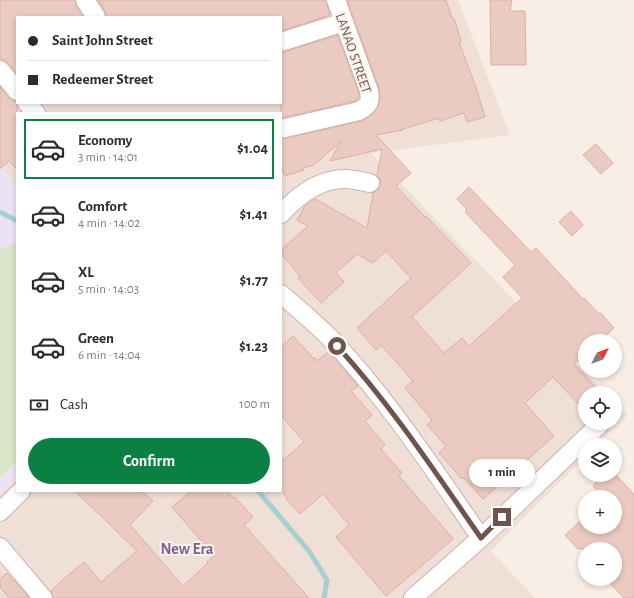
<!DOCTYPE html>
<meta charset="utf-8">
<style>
:root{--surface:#fff;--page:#f2f2f3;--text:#2b2b33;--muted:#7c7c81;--line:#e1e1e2;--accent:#0b8043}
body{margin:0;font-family:"Alegreya Sans",sans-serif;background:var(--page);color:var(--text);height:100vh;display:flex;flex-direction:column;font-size:15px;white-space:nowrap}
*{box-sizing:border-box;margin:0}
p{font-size:13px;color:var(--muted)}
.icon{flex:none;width:22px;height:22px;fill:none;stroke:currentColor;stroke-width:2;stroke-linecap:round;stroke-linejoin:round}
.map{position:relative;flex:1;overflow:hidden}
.side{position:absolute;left:16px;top:112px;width:266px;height:380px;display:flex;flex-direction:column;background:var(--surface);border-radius:0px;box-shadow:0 2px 6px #0003}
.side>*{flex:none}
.guide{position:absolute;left:16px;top:16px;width:266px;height:88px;border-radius:0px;box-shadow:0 2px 6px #0003;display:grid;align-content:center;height:88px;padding:0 12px;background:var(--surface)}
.needle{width:26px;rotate:48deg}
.tools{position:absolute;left:578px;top:334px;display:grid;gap:8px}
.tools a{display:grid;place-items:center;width:44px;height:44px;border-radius:50%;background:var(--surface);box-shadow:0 2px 6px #0003;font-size:20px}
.end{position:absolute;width:18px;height:18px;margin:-9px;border:5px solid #6f544e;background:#fff;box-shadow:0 0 0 2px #fff}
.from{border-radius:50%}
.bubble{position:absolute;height:28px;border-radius:14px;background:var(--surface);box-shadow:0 2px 6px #0003;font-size:13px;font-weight:700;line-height:28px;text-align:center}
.guide b{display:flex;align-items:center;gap:14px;height:38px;font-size:15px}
.guide b+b{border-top:1px solid var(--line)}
.guide i{width:10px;height:10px;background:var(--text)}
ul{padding:7px 0 0;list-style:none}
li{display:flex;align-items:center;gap:12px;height:60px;margin:0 8px 6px;padding:0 4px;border:2px solid transparent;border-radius:0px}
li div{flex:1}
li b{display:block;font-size:15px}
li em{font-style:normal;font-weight:700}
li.selected{border-color:var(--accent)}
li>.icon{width:36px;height:36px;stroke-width:1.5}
.pay{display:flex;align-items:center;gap:10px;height:44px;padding:0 12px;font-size:15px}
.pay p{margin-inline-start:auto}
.primary-button{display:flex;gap:8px;margin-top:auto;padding:8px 12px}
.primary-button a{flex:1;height:46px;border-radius:24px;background:var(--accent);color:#fff;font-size:16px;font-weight:700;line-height:46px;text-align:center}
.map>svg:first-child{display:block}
.residential{fill:#f0dfd6;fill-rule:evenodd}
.education{fill:#ebe3f5}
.green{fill:#d9e5c7}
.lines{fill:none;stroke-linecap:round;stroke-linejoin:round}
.stream{stroke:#a5d0cf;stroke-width:5}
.building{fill:#ebcac1;stroke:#dbaea4}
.minor-casing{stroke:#c9b5ae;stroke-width:20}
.minor{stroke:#fff;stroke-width:18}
.route{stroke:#6f544e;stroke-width:5}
.labels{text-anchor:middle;stroke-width:4;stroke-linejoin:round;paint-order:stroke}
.street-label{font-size:14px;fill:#6f544e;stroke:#fcf3ec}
.quarter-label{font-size:16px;font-weight:bold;fill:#78668c;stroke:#fcf3ec}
</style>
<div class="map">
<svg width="634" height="598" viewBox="0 0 634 598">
<rect width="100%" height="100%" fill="#f9eee6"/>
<!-- residential -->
<path class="residential" d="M 0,0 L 458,0 L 510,135 L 371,153 L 605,393 L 585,393 L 585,423 L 615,423 L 615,403 L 627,415 L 597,445 L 585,445 L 585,457 L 491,551 L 535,598 L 0,598 L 0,494 L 17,478 L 17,491 L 281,491 L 281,113 L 17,113 L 17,185 L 0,167 ZM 17,17 L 281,17 L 281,103 L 17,103 Z"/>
<!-- education -->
<path class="education" d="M 0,167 L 17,185 L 17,478 L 0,494 Z"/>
<!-- green -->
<path class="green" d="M 17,243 L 17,461 L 0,478 L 0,249 Z"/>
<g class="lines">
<!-- stream -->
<path class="stream" d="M 0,212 L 17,221
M 258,491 L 309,551 L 327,580 L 324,598"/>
</g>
<!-- building -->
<path class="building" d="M 0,0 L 75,0 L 76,6 L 83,17 L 17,17 L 17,74 L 8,63 L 4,60 L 0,60 Z
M 98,0 L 326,0 L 330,15 L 281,31 L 281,17 L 106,17 L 105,11 Z
M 347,0 L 446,0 L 452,18 L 454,18 L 461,41 L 459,42 L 475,85 L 485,117 L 467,122 L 464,113 L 440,121 L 439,118 L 403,129 L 403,130 L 376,135 L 411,173 L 396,186 L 425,217 L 426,216 L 471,263 L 412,317 L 444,353 L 462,338 L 469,346 L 522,298 L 503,277 L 515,265 L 465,212 L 467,210 L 457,199 L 469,187 L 531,252 L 536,248 L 583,299 L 584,298 L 599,314 L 601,313 L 614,328 L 600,341 L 585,341 L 585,354 L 574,364 L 601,393 L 585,393 L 585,411 L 553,377 L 525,403 L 554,436 L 483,499 L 463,477 L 462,479 L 439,453 L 446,446 L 427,425 L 432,420 L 405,388 L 413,381 L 381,345 L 376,350 L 357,328 L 411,278 L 386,251 L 373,263 L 357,254 L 336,273 L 344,282 L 321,303 L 298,278 L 300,276 L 281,254 L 281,250 L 308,226 L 297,220 L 305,206 L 315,199 L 367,228 L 373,193 L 378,190 L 380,186 L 380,180 L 377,175 L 382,149 L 330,161 L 341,141 L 314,165 L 303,168 L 304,170 L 285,176 L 281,165 L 281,139 L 362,121 L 372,115 L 378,107 L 380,98 L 379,88 Z
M 490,0 L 512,0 L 510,11 L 525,11 L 526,65 L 491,65 Z
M 338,35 L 359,94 L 359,98 L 355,101 L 281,118 L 281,52 L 284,52 Z
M 0,87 L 9,98 L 13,101 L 17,101 L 17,169 L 9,161 L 0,169 Z
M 596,144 L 613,163 L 601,174 L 583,155 Z
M 571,211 L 583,225 L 572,236 L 559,222 Z
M 293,336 L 314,359 L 315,358 L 317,361 L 328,352 L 358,386 L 351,391 L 372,415 L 365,421 L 385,445 L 381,449 L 402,473 L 399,476 L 453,539 L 386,596 L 336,537 L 349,525 L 323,494 L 300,514 L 286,499 L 287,498 L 281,490 L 281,462 L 304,442 L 281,415 L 281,347 Z
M 615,474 L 634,494 L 634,598 L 624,598 L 606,579 L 615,579 L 615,549 L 578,549 L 565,535 L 585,517 L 585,527 L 615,527 L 615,497 L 603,497 L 593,486 L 603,475 L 615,475 Z
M 75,491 L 142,491 L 153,501 L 130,525 L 183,586 L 208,563 L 207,562 L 214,556 L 172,507 L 191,491 L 227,491 L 233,498 L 235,497 L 253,517 L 244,525 L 309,598 L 53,598 L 51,591 L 60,582 L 84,562 L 101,582 L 137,551 Z
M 7,573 L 23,590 L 29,598 L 9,598 L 0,587 L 0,579 Z"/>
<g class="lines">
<defs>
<path id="minor" d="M 85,0 L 96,17
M 281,42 L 344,22
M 0,70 L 17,91
M 27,103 L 36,113
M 281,129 L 359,111 C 369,105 371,103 369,91 L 336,0
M 281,214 C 297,196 319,179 345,179 C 353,179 361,181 370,183
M 281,294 C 297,308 314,322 329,337 C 387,398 433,469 481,538
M 0,512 L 21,491
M 0,547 L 43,598
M 413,598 L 481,538 L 601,423"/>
</defs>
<!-- minor casing -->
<use href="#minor" class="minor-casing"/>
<!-- minor -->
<use href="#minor" class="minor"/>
</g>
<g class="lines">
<!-- route -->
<path class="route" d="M 337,346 C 391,405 435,472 481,538 L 502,517"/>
</g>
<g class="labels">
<!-- street labels -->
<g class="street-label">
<text transform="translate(354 53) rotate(71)" y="5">LANAO STREET</text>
</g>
<!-- quarter labels -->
<g class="quarter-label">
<text x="187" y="554">New Era</text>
</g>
</g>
</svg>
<div class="tools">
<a><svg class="needle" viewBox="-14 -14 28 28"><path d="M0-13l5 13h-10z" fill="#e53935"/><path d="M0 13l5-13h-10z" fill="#7c7c81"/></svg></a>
<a><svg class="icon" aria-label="locate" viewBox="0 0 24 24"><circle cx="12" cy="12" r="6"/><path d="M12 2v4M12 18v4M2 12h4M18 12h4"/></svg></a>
<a><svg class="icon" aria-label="layers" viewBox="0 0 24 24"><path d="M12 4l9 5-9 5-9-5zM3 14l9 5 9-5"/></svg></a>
<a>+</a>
<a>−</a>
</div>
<i class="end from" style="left:337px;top:346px"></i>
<i class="end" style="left:502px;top:517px"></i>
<div class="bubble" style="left:469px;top:459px;width:66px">1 min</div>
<div class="guide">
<b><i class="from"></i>Saint John Street</b>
<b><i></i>Redeemer Street</b>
</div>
<section class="side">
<ul>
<li class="selected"><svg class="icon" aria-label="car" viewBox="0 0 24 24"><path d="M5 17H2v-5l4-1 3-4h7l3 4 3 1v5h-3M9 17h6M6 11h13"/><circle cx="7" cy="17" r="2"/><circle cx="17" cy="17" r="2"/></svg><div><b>Economy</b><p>3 min · 14:01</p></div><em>$1.04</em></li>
<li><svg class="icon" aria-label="car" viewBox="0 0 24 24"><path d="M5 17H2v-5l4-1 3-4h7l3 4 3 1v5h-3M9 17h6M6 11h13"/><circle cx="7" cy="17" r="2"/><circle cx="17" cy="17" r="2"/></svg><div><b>Comfort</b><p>4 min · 14:02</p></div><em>$1.41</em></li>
<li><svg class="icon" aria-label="car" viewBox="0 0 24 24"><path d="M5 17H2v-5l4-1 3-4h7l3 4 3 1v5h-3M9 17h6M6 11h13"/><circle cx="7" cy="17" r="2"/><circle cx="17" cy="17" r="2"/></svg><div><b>XL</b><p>5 min · 14:03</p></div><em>$1.77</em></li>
<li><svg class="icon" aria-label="car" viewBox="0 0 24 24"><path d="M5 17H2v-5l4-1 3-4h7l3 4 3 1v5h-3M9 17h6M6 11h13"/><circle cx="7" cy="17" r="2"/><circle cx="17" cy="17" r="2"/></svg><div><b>Green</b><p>6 min · 14:04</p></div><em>$1.23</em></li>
</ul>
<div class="pay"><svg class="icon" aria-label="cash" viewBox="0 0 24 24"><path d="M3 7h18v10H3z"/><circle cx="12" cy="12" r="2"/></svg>Cash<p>100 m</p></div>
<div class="primary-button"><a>Confirm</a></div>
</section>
</div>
